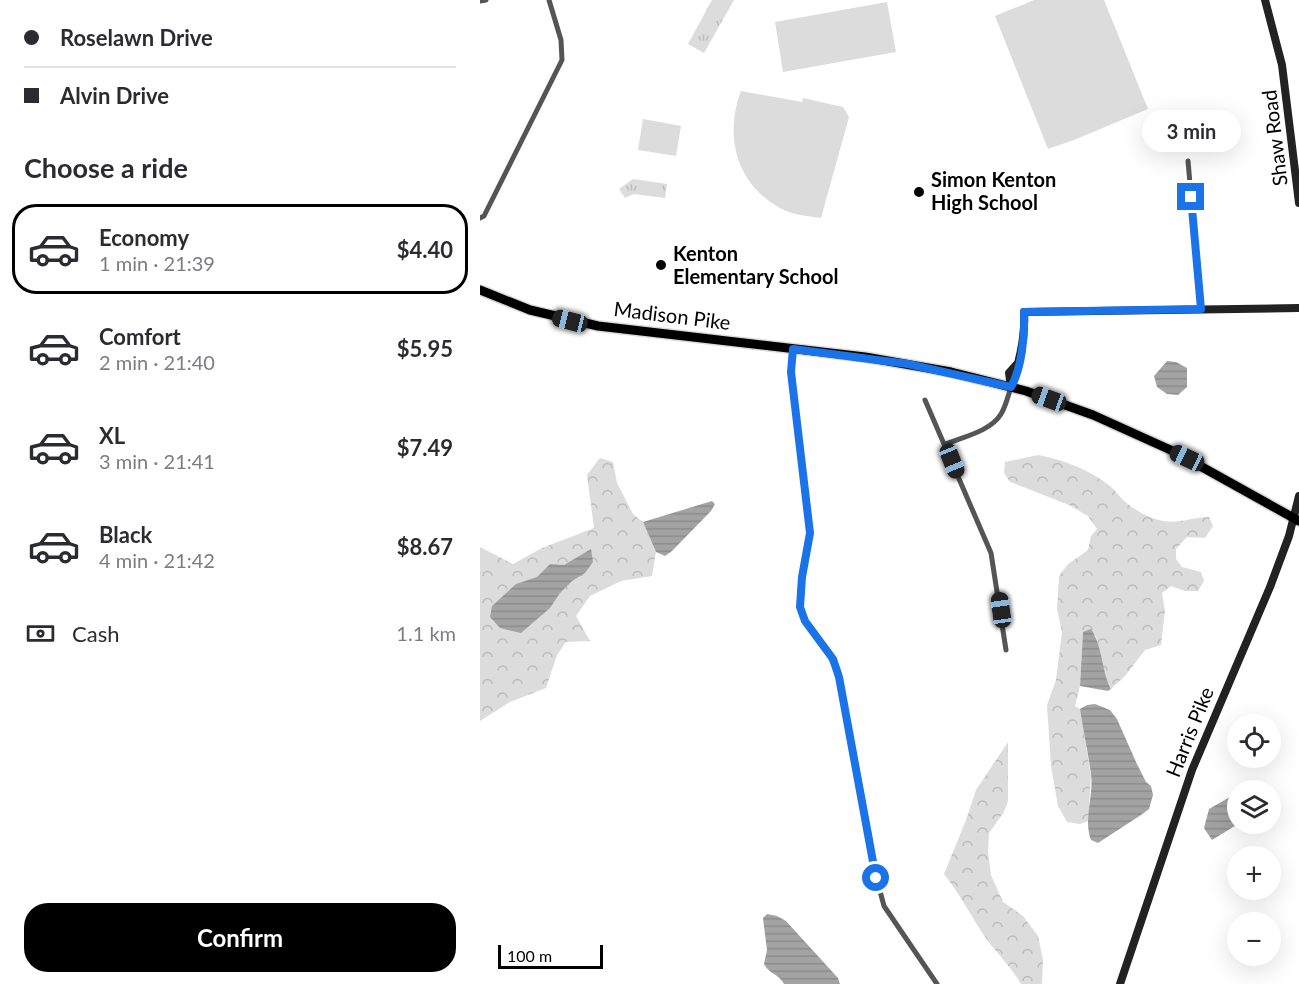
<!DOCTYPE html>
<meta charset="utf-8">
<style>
:root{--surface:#fff;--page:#f7f7f7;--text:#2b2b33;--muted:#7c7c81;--line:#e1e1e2;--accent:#000}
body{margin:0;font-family:Lato,sans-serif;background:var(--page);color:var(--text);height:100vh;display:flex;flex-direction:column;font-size:22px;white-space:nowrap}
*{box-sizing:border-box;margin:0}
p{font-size:20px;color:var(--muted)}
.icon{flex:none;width:33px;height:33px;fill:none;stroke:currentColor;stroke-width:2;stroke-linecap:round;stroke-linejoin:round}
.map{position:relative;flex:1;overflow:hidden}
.drawer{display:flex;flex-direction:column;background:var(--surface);width:480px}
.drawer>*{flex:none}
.banner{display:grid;align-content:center;height:132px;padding:0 24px;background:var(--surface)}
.fabs{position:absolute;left:747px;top:714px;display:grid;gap:12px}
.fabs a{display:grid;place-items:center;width:54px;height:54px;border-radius:50%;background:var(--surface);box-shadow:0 6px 24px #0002;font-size:30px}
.scale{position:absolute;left:18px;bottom:15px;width:105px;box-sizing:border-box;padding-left:6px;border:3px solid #000;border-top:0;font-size:16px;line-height:21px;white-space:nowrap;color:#000;-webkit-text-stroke:4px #fff;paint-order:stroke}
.end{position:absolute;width:27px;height:27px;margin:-14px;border:8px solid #1a73e8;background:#fff;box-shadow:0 0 0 3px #fff}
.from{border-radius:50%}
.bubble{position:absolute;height:42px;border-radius:21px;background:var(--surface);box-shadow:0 6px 24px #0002;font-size:20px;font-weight:700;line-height:42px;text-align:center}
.car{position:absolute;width:18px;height:36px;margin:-18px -9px;border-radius:8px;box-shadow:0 0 4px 2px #0007;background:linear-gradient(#222 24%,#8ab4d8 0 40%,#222 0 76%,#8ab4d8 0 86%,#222 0)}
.banner b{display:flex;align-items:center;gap:21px;height:57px;font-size:22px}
.banner b+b{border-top:2px solid var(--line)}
.banner i{width:15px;height:15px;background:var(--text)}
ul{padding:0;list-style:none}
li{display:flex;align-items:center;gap:18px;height:90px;margin:0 12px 9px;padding:0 12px;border:3px solid transparent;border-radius:24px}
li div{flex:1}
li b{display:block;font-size:22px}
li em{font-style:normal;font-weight:700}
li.selected{border-color:var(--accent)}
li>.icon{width:54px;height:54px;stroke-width:1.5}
h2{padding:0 24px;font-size:27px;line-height:72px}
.pay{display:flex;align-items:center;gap:15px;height:66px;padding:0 24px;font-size:22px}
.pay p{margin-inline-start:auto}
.button{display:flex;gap:12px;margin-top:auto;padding:12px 24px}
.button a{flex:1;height:69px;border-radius:24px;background:var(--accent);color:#fff;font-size:24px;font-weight:700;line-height:69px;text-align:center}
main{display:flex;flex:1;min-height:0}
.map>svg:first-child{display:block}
.grass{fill:url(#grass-tufts)}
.forest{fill:url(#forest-crowns)}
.pitch{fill:#dcdcdc}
.water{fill:url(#water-rules)}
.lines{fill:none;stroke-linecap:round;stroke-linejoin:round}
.primary-casing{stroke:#dbdbdb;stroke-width:12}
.street{stroke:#555;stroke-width:5}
.secondary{stroke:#222;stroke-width:8}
.primary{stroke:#000;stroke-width:9}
.route{stroke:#1a73e8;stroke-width:8}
.poi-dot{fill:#000;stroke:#fff;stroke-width:2}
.labels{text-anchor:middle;stroke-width:5;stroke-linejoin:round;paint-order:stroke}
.street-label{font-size:20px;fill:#000;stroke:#fff}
.poi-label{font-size:20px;font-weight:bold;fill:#000;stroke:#fff;text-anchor:start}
</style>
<main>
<section class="drawer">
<div class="banner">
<b><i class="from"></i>Roselawn Drive</b>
<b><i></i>Alvin Drive</b>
</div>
<h2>Choose a ride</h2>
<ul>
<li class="selected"><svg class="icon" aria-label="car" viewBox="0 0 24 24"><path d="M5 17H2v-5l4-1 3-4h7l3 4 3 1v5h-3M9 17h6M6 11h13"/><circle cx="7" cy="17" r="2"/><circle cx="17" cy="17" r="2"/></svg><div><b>Economy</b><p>1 min · 21:39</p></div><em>$4.40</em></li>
<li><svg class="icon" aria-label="car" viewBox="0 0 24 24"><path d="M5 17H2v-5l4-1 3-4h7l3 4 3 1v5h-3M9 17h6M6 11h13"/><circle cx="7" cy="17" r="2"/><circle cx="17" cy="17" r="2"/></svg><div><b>Comfort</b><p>2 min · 21:40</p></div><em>$5.95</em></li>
<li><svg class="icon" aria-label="car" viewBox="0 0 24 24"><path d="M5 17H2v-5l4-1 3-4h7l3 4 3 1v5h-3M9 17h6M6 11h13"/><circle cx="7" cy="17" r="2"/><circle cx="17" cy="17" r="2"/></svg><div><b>XL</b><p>3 min · 21:41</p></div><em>$7.49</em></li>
<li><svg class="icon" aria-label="car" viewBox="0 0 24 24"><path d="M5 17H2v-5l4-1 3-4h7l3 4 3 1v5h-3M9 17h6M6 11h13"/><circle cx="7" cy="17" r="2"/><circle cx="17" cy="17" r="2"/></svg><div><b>Black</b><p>4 min · 21:42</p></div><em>$8.67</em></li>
</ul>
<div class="pay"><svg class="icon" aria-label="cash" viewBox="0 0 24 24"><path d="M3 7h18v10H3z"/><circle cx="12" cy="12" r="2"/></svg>Cash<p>1.1 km</p></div>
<div class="button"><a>Confirm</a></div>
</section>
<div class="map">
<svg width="819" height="984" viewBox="0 0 819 984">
<defs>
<pattern id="grass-tufts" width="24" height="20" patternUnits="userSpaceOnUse" patternTransform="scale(1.5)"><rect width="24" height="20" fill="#dcdcdc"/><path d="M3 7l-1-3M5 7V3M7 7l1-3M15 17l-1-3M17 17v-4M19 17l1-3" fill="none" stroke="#bbb"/></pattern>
<pattern id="forest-crowns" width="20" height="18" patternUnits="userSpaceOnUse" patternTransform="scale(1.5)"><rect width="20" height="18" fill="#dcdcdc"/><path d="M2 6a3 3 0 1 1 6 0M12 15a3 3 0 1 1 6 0" fill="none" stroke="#bbb"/></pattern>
<pattern id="water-rules" width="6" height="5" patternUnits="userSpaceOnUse" patternTransform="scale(1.5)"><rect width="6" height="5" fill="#a3a3a3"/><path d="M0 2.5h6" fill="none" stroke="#8b8b8b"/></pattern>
</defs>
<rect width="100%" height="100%" fill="#fff"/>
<!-- grass -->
<path class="grass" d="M 232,0 L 254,0 L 224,53 L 208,44 Z
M 153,179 L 187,184 L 185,198 L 154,194 L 145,198 L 139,189 Z"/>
<!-- forest -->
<path class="forest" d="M 558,455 C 583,460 609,469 630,486 C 635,490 638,495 642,499 C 652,508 666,517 679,520 C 696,525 712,517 729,517 L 733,526 L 725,538 L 707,537 L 696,549 L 696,559 L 702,567 L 721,572 L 724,581 L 718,591 L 705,591 L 691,586 L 682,593 L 685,611 L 681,645 L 665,650 L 645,676 L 631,689 L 625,677 L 616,636 L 603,633 L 600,686 L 595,706 L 600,709 L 611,776 L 608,821 L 600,824 L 587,822 L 578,806 L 571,766 L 567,705 L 576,680 L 582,632 L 577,609 L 579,576 L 587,565 L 608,550 L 611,536 L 617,529 L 608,516 L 589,505 L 530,482 L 524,473 L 525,462 Z
M 120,458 L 133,462 L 137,483 L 153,514 L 163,522 L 176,552 L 172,576 L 141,581 L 110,596 L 96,616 L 110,641 L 86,642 L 77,655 L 66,688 L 30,702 L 0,721 L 0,547 L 33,564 L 62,548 L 114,528 L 107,475 Z
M 528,742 L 528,801 L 524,812 L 509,833 L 508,851 L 511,875 L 523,902 L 543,916 L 558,936 L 563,960 L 562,984 L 541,984 C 531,966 515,952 503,934 C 490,914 479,893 464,874 L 486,820 L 496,790 Z"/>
<!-- pitch -->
<path class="pitch" d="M 554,0 L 624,0 L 668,109 L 594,140 L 568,149 L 515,16 Z
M 407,2 L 416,52 L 303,72 L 295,22 Z
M 261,91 L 322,102 L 323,98 L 363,107 L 369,117 L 341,218 C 327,216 312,215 300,208 C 256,184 244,135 261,91 Z
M 163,119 L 201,126 L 196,156 L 158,150 Z"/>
<!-- water -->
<path class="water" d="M 687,361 L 696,362 L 707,368 L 707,387 L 698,395 L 687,394 L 677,387 L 674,376 Z
M 232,501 L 235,504 L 231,511 L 192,551 L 185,556 L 176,552 L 163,522 Z
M 111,549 L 113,562 L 105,573 L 92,581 L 80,593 L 70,608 L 41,633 L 20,628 L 10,617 L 12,606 L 36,584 L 57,577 L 70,564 L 84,565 Z
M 611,629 C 623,647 621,670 631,689 L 628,691 L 600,686 L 603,632 Z
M 615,704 L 630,710 L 637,719 L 656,762 L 666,782 L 671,786 L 673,795 L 669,809 L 661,815 L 618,843 L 611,840 C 603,819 614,796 611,774 C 608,752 603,730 600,709 L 607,705 Z
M 757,793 L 758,824 L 732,840 L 724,828 L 729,809 Z
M 287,914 L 297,916 L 306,921 L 358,978 L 360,984 L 304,984 C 299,974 288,973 284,964 L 287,950 L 283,918 Z"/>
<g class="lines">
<defs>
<path id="primary" d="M 0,290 L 50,310 L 118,326 L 385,357 L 471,372 L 546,391 L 613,415 L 695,452 L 819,521"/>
</defs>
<!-- primary casing -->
<use href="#primary" class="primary-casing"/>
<!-- street -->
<path class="street" d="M 0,1 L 6,0
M 708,161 L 721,309
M 0,218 L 4,216 L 82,60 L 81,40 L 69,0
M 313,349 L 311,372 L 330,533 L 322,577 L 320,607 L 325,621 L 348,651 L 359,677 L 390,839 L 393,865 L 404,906 L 457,984
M 445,400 L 511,553 L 526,650
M 466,444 C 483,437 511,431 521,414 C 526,406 528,396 531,387"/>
<!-- secondary -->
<path class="secondary" d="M 785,0 L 802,65 L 819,203
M 531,387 C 537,375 536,371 539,359 C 543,343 545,329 544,312 L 819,308
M 531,387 L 529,373 L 538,363
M 640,984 L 712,770 L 790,587 L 809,536 L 819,496"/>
<!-- primary -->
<use href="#primary" class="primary"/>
</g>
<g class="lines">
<!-- route -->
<path class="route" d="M 396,878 L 359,677 L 353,659 L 325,621 L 320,607 L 322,577 L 330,533 L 311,372 L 313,349 L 428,364 L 531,387 C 542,368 545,334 544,312 L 721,309 L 711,197"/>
</g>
<!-- markers -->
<g class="poi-dot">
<circle cx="439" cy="192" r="6"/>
<circle cx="181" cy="265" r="6"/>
</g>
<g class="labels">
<!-- street labels -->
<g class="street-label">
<text transform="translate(795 138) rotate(-97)" y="7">Shaw Road</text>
<text transform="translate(192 316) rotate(7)" y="7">Madison Pike</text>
<text transform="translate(710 732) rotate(-68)" y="7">Harris Pike</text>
</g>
<!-- poi labels -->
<g class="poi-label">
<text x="451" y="187">Simon Kenton<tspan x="451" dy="23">High School</tspan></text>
<text x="193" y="261">Kenton<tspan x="193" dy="23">Elementary School</tspan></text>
</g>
</g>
</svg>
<div class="fabs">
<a><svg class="icon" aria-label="locate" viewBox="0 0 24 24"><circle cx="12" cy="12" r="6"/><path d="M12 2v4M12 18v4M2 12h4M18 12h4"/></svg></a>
<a><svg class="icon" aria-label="layers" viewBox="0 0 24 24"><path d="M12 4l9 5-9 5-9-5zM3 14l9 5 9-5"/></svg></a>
<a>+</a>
<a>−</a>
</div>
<div class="scale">100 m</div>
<i class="end from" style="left:396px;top:878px"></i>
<i class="end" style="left:711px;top:197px"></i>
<div class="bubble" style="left:662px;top:110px;width:99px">3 min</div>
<i class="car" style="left:90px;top:321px;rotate:284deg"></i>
<i class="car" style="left:569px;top:399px;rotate:290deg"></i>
<i class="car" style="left:707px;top:458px;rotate:295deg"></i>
<i class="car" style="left:472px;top:461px;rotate:158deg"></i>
<i class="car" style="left:521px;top:610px;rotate:352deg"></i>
</div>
</main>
